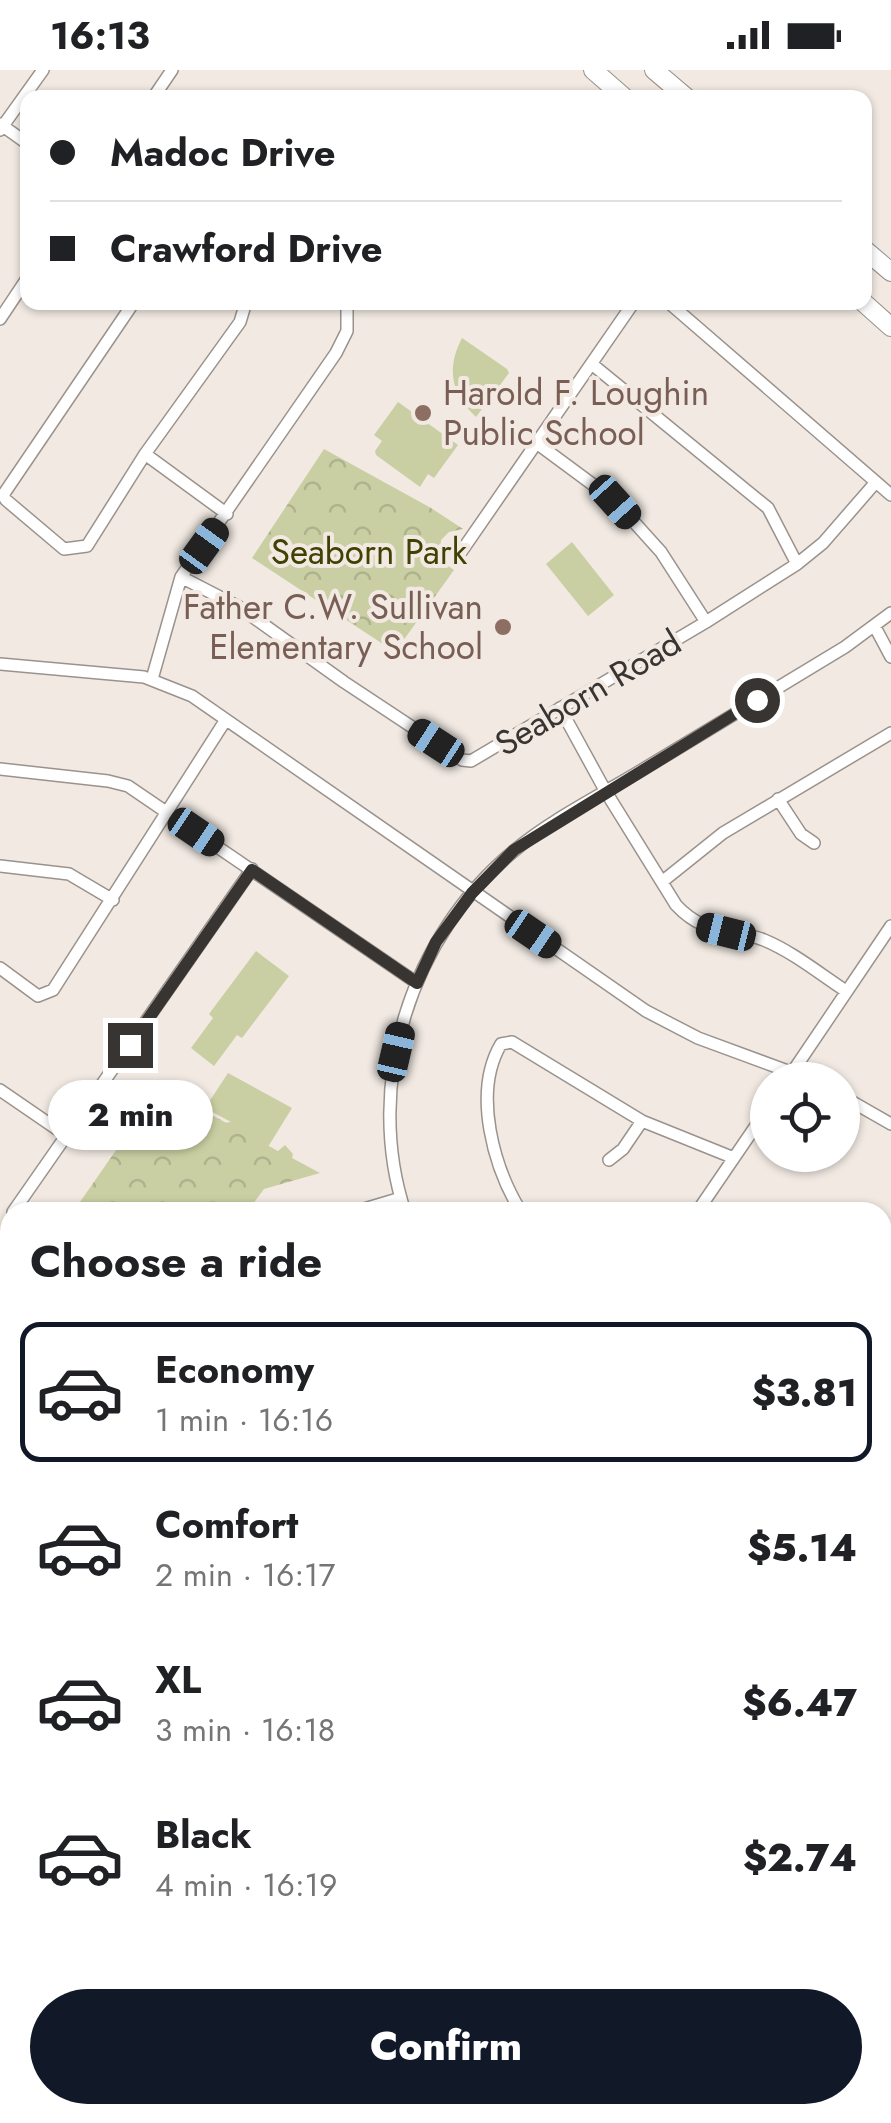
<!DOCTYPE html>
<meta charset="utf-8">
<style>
:root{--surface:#fff;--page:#f6f6f6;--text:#202124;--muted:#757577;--line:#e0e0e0;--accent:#111827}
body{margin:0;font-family:Jost,sans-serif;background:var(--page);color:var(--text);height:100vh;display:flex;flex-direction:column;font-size:38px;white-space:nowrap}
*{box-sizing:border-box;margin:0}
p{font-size:32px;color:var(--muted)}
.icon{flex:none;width:55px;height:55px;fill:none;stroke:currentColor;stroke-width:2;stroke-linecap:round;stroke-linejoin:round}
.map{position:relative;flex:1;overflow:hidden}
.sheet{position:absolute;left:0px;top:1132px;width:892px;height:922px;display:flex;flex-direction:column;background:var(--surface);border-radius:30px 30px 0 0;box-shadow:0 2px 8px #0004}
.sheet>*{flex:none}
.top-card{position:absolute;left:20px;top:20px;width:852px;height:220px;border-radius:20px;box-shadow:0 2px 8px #0004;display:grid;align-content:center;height:220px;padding:0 30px;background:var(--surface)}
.controls{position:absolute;left:750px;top:992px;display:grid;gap:20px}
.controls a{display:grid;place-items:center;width:110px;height:110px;border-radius:50%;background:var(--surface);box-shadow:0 2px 8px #0004;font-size:50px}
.end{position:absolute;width:45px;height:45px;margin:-22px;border:12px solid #373432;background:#fff;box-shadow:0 0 0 5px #fff}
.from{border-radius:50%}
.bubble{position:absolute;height:70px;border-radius:35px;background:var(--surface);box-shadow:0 2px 8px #0004;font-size:32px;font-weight:800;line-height:70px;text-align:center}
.car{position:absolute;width:30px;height:60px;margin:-30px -15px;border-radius:12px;box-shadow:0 0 8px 2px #0007;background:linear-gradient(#222 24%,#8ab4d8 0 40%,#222 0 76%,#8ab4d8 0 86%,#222 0)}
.top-card b{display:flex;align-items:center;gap:35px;height:95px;font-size:38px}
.top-card b+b{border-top:2px solid var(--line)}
.top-card i{width:25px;height:25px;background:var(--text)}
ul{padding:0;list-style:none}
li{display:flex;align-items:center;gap:30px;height:140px;margin:0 20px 15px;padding:0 10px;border:5px solid transparent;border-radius:20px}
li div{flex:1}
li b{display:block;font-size:38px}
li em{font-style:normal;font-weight:800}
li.selected{border-color:var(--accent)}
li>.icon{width:90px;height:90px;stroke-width:1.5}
h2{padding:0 30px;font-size:45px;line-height:120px}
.button{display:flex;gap:20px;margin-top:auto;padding:20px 30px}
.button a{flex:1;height:115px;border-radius:60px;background:var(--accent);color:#fff;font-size:40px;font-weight:800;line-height:115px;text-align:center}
.status{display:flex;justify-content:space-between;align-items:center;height:70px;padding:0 50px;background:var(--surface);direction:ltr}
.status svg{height:28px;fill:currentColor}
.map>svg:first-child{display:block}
.green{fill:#cacfa3}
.park{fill:url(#park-crowns)}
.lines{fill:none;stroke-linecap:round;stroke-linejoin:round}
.minor-casing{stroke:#9a928c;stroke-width:14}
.major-casing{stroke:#9a928c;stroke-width:18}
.highway-casing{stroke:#9a928c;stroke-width:20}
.minor{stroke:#fff;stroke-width:11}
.major{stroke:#fff;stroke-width:15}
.highway{stroke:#fff;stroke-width:18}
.route{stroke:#373432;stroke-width:12}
.education-dot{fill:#8d6e63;stroke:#f1e9e2;stroke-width:4}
.labels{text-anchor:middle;stroke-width:8;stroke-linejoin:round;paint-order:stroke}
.education-label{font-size:35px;fill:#785e54;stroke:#f1e9e2;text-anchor:start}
.park-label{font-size:35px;fill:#3e4202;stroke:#f1e9e2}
.street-label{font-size:35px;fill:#373432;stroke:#f1e9e2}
</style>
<div class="status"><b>16:13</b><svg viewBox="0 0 49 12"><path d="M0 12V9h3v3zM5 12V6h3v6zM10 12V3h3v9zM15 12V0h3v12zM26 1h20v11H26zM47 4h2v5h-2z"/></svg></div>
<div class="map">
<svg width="891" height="2053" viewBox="0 0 891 2053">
<defs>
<pattern id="park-crowns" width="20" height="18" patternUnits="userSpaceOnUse" patternTransform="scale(2.5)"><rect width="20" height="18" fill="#cacfa3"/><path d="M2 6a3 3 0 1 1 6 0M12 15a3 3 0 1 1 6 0" fill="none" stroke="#aeb28d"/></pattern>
</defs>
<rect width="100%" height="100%" fill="#f1e9e2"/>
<!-- green -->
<path class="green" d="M 462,268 L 507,299 L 509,303 L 476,347 C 451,324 446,299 462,268 Z
M 398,332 L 458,375 L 434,408 L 428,404 L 420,417 L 376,385 L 375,381 L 382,371 L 374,365 Z
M 572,472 L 614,525 L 588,546 L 546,494 Z
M 256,881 L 289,906 L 242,968 L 237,965 L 214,996 L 191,978 L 213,948 L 209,944 Z
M 228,1003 L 292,1038 L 228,1142 L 222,1053 L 231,1052 L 205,1038 Z
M 0,1385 L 10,1394 L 10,1480 L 0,1472 Z"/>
<!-- park -->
<path class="park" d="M 324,379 L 431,438 L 463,459 L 449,462 L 441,470 L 441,491 L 454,500 L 395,582 L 252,488 Z
M 160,1017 L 278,1081 L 285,1075 L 293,1084 L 292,1088 L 320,1103 L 264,1119 L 247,1142 L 73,1142 Z"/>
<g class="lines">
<defs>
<path id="minor" d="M 153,28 L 172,0
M 0,54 L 28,74
M 0,60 L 43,0
M 134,232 L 3,425 L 6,430 L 64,479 L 87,476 L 145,384 L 240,252 L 246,232
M 668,232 L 891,425
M 0,249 L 28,207
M 593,295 L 768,438 L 797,494
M 538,374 L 615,431 L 661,482 L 706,552
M 145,384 L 227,444
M 461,482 L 634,232
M 181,507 L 239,537 L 344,612 L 462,690 L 471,691 L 706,552 L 797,494 L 823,473 L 876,412
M 875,557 L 891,587
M 0,594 L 144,607 L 192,626 L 646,941 L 698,968 L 812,1010
M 152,609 L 181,507 L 336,283 L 347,261 L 347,232
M 560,638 L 606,722 L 676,835 C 706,867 728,856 764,870 C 793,882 820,904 846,921
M 0,699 L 108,711 L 128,716 L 417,913
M 778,729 L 801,764 L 814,773
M 0,796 L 69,804 L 113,830
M 663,811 L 723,763 L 891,663
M 0,898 L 38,926 L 53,920 L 225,651
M 787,1010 L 891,856
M 0,1020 L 67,1066
M 842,1026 L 891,1054
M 609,1090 L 623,1079 L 642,1051
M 13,1142 L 252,799
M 354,1142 L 401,1128
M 405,1142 C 363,1014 411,865 515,780 C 551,750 597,727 637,703 C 707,661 776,619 845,577 L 891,543
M 521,1142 C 494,1098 472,1023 501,974 L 512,972 L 642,1051 L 734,1088
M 697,1142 L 768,1038
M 0,1243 L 10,1249
M 882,1699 L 891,1707
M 882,1878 L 891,1869
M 0,1897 L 10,1882
M 0,1929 L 10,1936
M 173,2045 L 185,2053
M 732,2053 L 739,2045"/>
<path id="major" d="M 882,1244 L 891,1232
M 882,1267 L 891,1255
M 0,1645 L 10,1654
M 446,2045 L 464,2053
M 334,2053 L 339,2045
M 351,2053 L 356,2045"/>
<path id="highway" d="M 593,0 L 625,28
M 654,0 L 687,28
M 865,180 L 891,202
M 863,232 L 891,257"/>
</defs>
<!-- minor casing -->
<use href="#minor" class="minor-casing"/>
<!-- major casing -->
<use href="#major" class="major-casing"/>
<!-- highway casing -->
<use href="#highway" class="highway-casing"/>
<!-- minor -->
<use href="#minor" class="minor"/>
<!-- major -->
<use href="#major" class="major"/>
<!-- highway -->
<use href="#highway" class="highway"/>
</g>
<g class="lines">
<!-- route -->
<path class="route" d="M 130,975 L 252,800 L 417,913 L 436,872 L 472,823 L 514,780 L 757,630"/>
</g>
<!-- markers -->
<g class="education-dot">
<circle cx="423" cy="343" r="10"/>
<circle cx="503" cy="557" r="10"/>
</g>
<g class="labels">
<!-- education labels -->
<g class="education-label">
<text x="443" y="335">Harold F. Loughin<tspan x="443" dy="40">Public School</tspan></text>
<text x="483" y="549" text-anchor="end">Father C.W. Sullivan<tspan x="483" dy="40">Elementary School</tspan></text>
</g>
<!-- park labels -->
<g class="park-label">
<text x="369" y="494">Seaborn Park</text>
</g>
<!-- street labels -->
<g class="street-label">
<text transform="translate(588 623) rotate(-31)" y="12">Seaborn Road</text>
</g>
</g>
</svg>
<div class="controls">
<a><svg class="icon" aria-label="locate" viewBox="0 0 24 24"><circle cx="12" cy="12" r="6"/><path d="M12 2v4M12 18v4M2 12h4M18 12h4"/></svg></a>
</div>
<i class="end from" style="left:757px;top:630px"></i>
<i class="end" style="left:130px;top:975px"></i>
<div class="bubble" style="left:48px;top:1010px;width:165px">2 min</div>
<i class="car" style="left:615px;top:432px;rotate:138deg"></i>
<i class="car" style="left:204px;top:476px;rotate:36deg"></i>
<i class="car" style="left:436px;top:673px;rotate:303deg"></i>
<i class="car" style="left:196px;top:762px;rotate:124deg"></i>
<i class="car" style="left:726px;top:862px;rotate:284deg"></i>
<i class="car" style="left:533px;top:864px;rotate:124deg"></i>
<i class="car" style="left:396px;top:982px;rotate:13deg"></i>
<div class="top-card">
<b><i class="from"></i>Madoc Drive</b>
<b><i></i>Crawford Drive</b>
</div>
<section class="sheet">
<h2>Choose a ride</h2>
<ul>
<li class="selected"><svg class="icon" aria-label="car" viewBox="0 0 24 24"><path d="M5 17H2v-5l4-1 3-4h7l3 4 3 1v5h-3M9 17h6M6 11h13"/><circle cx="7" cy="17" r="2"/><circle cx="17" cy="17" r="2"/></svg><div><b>Economy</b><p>1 min · 16:16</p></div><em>$3.81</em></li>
<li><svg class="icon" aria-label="car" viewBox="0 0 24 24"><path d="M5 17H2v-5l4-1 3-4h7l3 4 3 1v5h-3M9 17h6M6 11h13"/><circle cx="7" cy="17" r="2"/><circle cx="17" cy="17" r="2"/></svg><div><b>Comfort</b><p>2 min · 16:17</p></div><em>$5.14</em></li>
<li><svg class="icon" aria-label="car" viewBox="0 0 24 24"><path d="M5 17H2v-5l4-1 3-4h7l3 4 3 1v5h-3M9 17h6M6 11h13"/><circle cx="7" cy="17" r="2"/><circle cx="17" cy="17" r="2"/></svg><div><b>XL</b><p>3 min · 16:18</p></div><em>$6.47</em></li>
<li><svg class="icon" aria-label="car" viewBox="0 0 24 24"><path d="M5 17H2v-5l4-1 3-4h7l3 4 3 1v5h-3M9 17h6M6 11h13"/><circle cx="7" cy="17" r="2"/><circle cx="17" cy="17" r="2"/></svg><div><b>Black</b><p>4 min · 16:19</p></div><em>$2.74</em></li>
</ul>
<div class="button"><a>Confirm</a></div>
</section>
</div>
